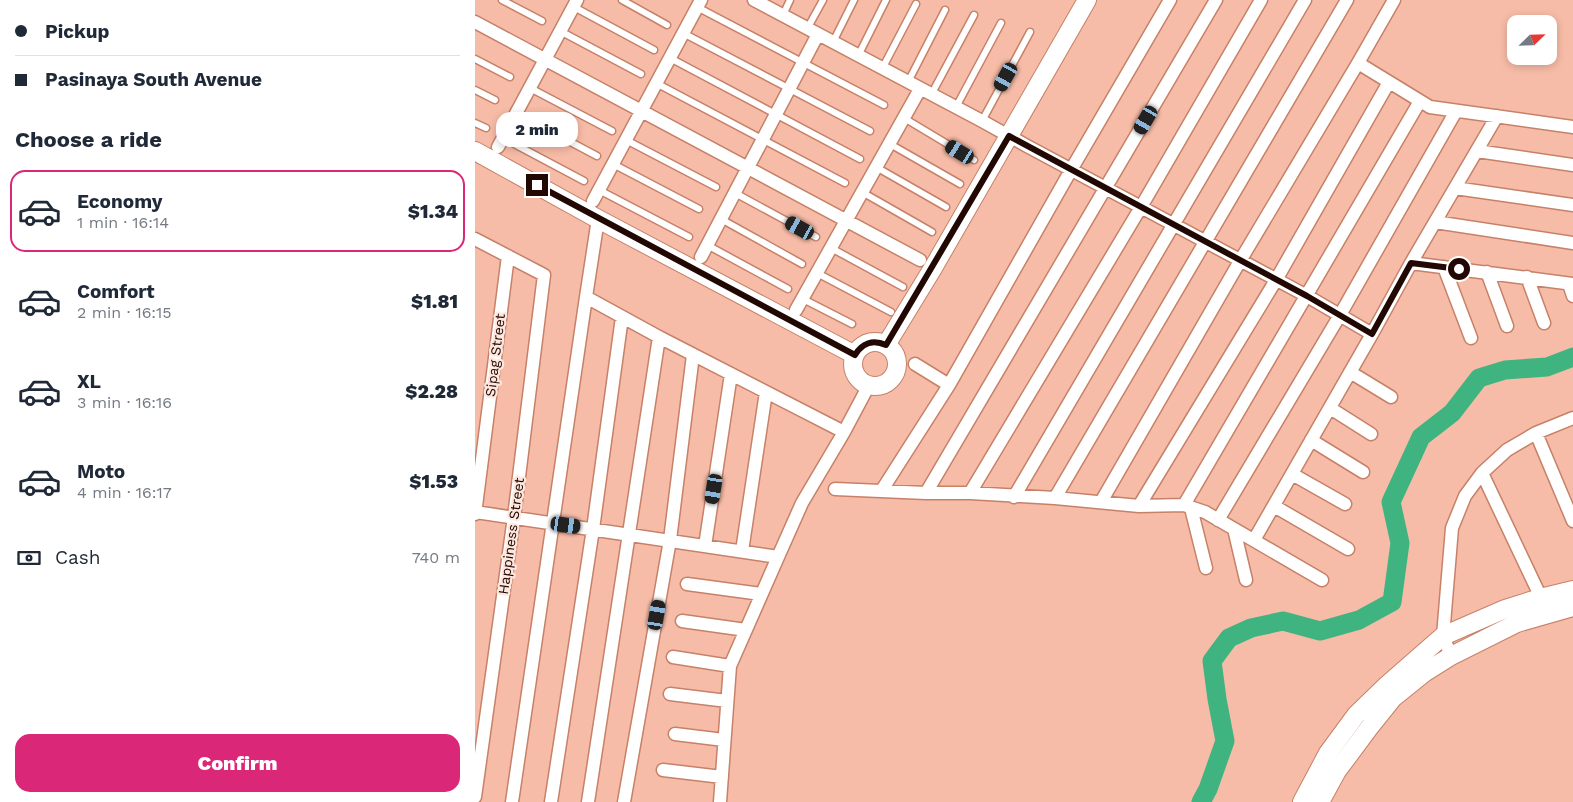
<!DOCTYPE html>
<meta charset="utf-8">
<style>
:root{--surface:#fff;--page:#f2f2f3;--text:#1f2937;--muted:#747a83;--line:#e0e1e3;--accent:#db2777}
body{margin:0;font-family:"Work Sans",sans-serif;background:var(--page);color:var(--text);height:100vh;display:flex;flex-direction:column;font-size:19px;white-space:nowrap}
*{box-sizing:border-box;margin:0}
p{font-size:16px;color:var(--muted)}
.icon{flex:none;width:28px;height:28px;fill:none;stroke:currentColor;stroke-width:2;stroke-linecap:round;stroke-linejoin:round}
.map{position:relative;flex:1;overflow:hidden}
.panel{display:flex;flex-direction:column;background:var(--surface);width:475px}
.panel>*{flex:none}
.banner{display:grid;align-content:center;height:110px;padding:0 15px;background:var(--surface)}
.needle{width:32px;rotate:67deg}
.controls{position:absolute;left:1032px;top:15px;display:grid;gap:10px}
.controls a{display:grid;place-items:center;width:50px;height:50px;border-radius:10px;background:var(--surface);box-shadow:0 2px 8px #0003;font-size:25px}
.end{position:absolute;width:22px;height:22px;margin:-11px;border:6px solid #210802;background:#fff;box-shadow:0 0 0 2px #fff}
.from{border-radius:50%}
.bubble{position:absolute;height:35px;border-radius:15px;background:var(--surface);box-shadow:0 2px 8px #0003;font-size:16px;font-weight:800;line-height:35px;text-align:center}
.car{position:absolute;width:15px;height:30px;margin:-15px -8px;border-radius:6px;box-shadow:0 0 4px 1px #0007;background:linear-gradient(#222 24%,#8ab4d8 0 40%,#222 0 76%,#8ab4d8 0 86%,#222 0)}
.banner b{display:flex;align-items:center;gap:18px;height:48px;font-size:19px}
.banner b+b{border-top:1px solid var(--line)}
.banner i{width:12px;height:12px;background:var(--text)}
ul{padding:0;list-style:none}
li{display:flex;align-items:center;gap:15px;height:82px;margin:0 10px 8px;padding:0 5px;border:2px solid transparent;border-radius:15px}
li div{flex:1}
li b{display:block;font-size:19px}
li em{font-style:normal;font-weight:800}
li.on{border-color:var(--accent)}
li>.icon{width:45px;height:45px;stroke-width:1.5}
h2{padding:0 15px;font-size:22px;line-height:60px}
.pay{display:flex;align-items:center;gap:12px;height:55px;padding:0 15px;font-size:19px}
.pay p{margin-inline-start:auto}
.primary-button{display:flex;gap:10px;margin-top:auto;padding:10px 15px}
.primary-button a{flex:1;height:58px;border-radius:15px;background:var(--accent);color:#fff;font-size:20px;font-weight:800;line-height:58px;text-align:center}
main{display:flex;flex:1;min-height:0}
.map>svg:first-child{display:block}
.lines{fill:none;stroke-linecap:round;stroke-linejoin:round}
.river{stroke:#40b480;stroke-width:19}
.lane-casing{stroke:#c68168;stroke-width:9}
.street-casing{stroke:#c68168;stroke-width:15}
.secondary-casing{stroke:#c68168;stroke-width:20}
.lane{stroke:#fff;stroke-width:6}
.street{stroke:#fff;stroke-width:12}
.secondary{stroke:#fff;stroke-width:18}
.route{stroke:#210802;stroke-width:6}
.labels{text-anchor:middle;stroke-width:4.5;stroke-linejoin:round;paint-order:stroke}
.street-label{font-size:14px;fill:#210802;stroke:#fee7de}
</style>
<main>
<section class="panel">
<div class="banner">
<b><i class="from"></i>Pickup</b>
<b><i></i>Pasinaya South Avenue</b>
</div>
<h2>Choose a ride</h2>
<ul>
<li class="on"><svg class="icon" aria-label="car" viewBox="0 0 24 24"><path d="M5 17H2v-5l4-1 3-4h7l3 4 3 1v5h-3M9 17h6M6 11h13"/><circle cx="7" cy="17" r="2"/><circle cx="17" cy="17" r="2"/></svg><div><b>Economy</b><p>1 min · 16:14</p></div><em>$1.34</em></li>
<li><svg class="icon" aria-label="car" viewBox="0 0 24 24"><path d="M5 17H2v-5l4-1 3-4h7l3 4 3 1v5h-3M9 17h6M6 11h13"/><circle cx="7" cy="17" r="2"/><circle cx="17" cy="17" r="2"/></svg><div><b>Comfort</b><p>2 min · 16:15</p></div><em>$1.81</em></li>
<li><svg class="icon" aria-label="car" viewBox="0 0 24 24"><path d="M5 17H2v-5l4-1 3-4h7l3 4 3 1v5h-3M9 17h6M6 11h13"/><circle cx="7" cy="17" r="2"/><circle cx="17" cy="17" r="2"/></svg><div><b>XL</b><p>3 min · 16:16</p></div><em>$2.28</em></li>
<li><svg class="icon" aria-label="car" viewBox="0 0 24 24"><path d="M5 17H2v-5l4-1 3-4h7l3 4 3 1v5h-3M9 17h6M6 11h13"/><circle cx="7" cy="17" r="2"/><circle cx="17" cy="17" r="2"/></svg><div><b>Moto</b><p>4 min · 16:17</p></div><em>$1.53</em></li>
</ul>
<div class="pay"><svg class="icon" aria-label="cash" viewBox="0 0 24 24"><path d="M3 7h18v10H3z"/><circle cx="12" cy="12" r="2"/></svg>Cash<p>740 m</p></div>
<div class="primary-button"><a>Confirm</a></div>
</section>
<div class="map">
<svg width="1098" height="802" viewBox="0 0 1098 802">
<rect width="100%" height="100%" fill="#f7bca7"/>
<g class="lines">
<!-- river -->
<path class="river" d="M 726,802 L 733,789 L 750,741 L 742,699 L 737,661 L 754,638 L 776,628 L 808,621 L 845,631 L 884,620 L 917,602 L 925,543 L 916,502 L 946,437 L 977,413 L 1004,378 L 1030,370 L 1072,367 L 1098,357"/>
<defs>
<path id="lane" d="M 27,0 L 67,21
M 147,0 L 192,25
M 99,7 L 179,50
M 222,7 L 409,105
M 308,15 L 315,0
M 332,29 L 348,0
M 85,31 L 166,74
M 208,33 L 395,131
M 358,42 L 379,0
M 383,56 L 411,0
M 195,58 L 385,159
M 0,59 L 35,77
M 407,69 L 441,4
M 433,82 L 470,10
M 181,83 L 370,183
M 55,88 L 137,131
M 0,90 L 20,100
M 456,95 L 499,15
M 481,107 L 526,23
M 41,113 L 122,156
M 429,118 L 499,160
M 507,121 L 555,32
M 0,123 L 11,128
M 28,138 L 109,181
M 151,140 L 241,187
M 415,144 L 485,184
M 138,164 L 224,209
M 401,167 L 471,207
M 124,190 L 214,237
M 387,192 L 457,232
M 260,193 L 341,237
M 246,219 L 327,264
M 232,245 L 313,289
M 356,248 L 428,287
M 342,273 L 416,312
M 328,299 L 377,324"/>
<path id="street" d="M 279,0 L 507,121 L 552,146 L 832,296 L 897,334 L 936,263 L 1022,116
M 0,22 L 445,260
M 883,63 L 955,107 L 1098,127
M 23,147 L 102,0
M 1002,151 L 1098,165
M 980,188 L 1098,205
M 118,201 L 226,0
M 960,222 L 1098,243
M 0,239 L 69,275 L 39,517 L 0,797
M 226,257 L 343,34
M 936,263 L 1098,284
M 969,267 L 996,338
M 1012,272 L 1032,326
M 1052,277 L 1069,323
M 1094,284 L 1098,296
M 111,297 L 184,337 L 369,432
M 321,310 L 445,89
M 440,364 L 474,385
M 875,372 L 916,397
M 855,408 L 896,434
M 1061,433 L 1098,521
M 836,440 L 888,472
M 1007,473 L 1069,604
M 817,474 L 870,504
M 360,489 L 451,493 L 495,493 L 580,498 L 664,506 L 709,505 L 730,512 L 847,580
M 407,490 L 474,385 L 596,170 L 695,0
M 451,493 L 741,0
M 495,493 L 666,207 L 786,0
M 539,497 L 830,0
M 580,498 L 872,0
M 626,502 L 765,261 L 883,63 L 919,0
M 709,505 L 945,101
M 664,506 L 801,280 L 914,82
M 799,506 L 873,549
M 716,508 L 731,568
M 0,512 L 303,557 L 327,503 L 369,432 L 394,385
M 0,514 L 33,256
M 743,520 L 865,315 L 981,111
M 759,529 L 771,580
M 779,540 L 897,334
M 230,546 L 256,374
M 267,551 L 291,392
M 212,584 L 286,594
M 207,621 L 271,630
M 976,656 L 968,636 L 977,528 L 990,496 L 1007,473 L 1032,450 L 1061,433 L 1098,418
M 198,657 L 255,666
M 195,694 L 252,701
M 200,734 L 249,740
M 188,770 L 247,777
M 37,802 L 111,297 L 123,219
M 76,802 L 118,529 L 147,317
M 113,802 L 184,337
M 149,802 L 195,540 L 218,355
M 245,802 L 255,666 L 303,557"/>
<path id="secondary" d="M 0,151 L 123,219 L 380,355
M378 364a22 22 0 1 1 44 0a22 22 0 1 1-44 0Z
M 411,345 L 458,268 L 612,0
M 827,802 L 853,753 L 881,715 L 912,685 L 968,636 L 1030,609 L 1065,598 L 1098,590
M 845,802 L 862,771 L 894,728 L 918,698 L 949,673 L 976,656 L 1042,623 L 1098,607"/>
</defs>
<!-- lane casing -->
<use href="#lane" class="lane-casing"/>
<!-- street casing -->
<use href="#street" class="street-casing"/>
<!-- secondary casing -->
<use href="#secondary" class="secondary-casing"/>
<!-- lane -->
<use href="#lane" class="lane"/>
<!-- street -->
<use href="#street" class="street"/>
<!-- secondary -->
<use href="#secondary" class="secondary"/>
</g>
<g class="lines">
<!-- route -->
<path class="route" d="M 62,185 L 380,355 C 387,343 398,339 411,345 L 534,136 L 832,296 L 897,334 L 936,263 L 984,269"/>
</g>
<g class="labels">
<!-- street labels -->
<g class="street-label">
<text transform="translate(20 355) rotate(-83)" y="5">Sipag Street</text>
<text transform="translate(36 536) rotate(-82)" y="5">Happiness Street</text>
</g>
</g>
</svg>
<div class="controls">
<a><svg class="needle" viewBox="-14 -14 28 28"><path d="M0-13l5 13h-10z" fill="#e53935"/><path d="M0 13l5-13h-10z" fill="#747a83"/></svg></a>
</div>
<i class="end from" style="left:984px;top:269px"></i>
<i class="end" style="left:62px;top:185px"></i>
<div class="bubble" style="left:21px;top:112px;width:82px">2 min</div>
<i class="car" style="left:531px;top:77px;rotate:209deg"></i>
<i class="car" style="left:671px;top:120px;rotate:210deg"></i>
<i class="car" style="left:485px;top:152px;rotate:301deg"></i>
<i class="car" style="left:325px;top:228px;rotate:299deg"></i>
<i class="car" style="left:239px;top:489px;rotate:189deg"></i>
<i class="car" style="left:91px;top:525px;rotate:98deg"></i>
<i class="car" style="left:182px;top:615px;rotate:10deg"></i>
</div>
</main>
